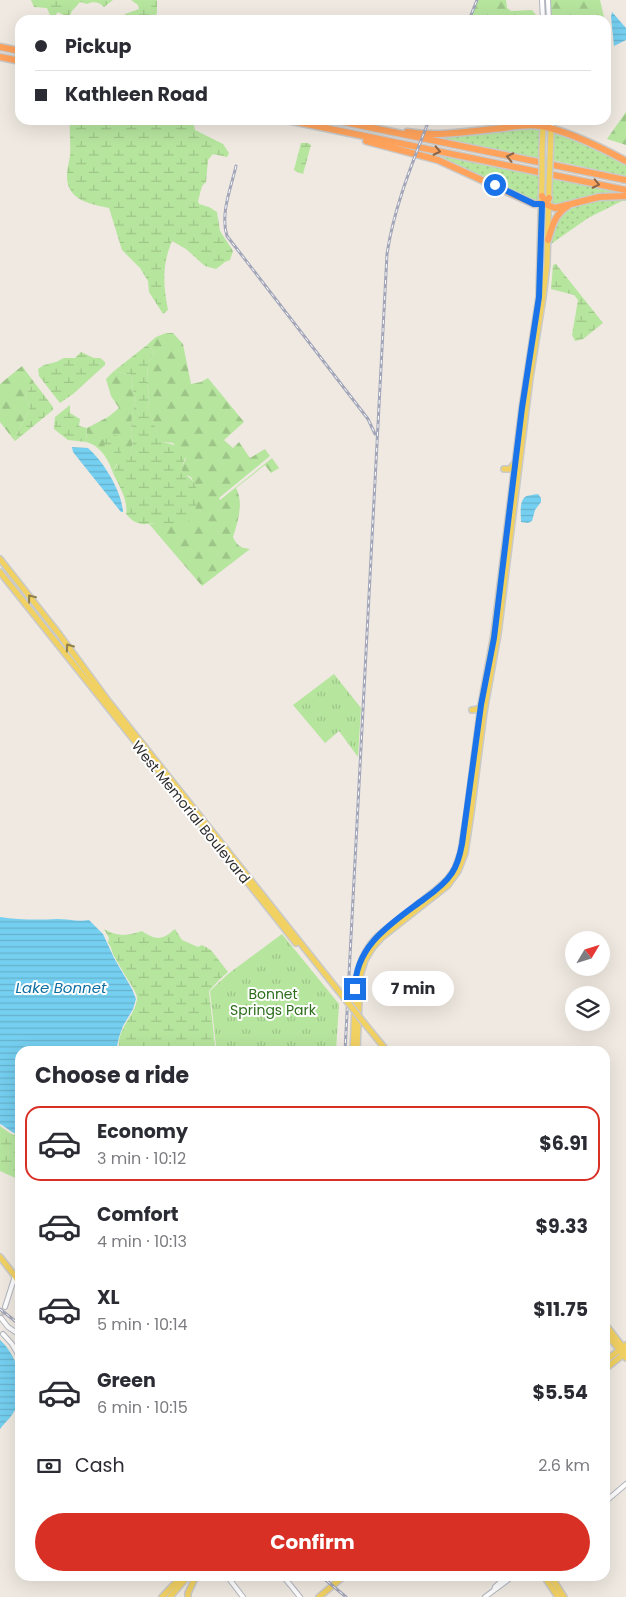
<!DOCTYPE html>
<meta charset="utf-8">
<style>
:root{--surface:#fff;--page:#f2f2f3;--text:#2b2b33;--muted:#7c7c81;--line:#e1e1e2;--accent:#d93025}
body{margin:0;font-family:Poppins,sans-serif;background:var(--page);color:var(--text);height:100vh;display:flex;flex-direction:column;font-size:19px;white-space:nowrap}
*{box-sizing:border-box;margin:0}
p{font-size:16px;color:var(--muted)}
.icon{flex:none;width:28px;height:28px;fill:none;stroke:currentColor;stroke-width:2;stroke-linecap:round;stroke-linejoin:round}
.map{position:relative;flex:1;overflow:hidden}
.details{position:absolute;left:15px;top:1046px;width:595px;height:535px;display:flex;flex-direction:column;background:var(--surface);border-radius:15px;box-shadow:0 5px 20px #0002}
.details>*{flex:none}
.banner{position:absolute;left:15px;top:15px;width:596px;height:110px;border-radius:15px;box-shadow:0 5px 20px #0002;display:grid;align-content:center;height:110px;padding:0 20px;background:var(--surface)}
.needle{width:32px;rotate:52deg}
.tools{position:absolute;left:565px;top:931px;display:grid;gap:10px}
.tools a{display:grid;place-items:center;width:45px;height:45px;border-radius:50%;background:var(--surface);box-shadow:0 5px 20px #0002;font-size:25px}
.end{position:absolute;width:22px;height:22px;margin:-11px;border:6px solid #1a73e8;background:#fff;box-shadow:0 0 0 2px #fff}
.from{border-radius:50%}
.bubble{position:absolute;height:35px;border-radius:18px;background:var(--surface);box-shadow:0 5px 20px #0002;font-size:16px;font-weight:700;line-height:35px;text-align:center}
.banner b{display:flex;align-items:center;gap:18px;height:48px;font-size:19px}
.banner b+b{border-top:1px solid var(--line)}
.banner i{width:12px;height:12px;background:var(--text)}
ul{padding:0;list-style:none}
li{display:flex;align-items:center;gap:15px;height:75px;margin:0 10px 8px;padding:0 10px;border:2px solid transparent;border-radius:15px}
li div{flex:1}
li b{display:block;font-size:19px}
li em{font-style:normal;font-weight:700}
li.on{border-color:var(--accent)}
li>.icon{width:45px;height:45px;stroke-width:1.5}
h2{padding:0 20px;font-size:22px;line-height:60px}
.pay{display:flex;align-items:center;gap:12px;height:55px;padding:0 20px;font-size:19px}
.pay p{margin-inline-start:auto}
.cta{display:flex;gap:10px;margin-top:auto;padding:10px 20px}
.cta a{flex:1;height:58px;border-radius:30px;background:var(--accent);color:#fff;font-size:20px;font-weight:700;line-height:58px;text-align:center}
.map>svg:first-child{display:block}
.grass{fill:url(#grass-dots)}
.forest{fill:url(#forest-firs)}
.wetland{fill:url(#wetland-marsh)}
.park{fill:url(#park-tufts)}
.water{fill:url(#water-rules)}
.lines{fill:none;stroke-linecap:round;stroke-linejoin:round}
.secondary-tunnel{stroke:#c8c4bd;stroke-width:4;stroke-dasharray:4 2;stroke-linecap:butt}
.secondary-casing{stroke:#b4b7c1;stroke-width:6}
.primary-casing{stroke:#c9c9c9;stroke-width:8}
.motorway-casing{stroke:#c9c9c9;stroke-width:9}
.secondary{stroke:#fff;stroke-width:4}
.primary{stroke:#f2d163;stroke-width:5}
.motorway{stroke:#ffa35c;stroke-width:6}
.rail-casing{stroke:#a3a6b8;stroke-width:3}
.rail{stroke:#fff;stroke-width:1;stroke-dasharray:4;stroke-linecap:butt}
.primary-bridge-casing{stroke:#c9c9c9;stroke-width:8;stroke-linecap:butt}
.primary-bridge{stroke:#f2d163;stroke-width:5}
.oneway{stroke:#8c6343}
.oneway2{stroke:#908048}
.route{stroke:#1a73e8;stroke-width:6}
.labels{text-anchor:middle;stroke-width:4;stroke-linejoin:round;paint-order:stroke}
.street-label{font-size:14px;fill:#2e2e2e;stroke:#fff}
.park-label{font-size:14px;fill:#2c6e1b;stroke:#fff}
.water-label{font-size:15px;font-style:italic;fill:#0d6fa3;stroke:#fff}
</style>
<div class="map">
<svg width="626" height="1597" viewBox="0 0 626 1597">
<defs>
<pattern id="grass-dots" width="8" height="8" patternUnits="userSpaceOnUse" patternTransform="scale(1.25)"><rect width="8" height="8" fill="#b6e59e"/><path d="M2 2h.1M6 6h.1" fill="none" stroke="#9dc588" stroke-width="1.8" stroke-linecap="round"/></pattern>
<pattern id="forest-firs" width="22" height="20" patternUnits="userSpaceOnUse" patternTransform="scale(1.25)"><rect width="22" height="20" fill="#b6e59e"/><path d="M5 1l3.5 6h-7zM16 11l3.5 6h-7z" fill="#9dc588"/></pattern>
<pattern id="wetland-marsh" width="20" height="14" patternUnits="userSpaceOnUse" patternTransform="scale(1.25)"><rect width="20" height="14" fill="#b6e59e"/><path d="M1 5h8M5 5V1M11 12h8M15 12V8" fill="none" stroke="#9dc588"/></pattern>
<pattern id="park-tufts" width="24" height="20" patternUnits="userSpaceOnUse" patternTransform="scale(1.25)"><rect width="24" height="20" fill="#b6e59e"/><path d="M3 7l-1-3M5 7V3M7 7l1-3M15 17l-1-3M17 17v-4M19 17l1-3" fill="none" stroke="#9dc588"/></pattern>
<pattern id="water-rules" width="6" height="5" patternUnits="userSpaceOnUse" patternTransform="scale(1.25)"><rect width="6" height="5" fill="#75cff0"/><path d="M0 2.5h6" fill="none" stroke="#66b2ce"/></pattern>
</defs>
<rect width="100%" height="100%" fill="#efe9e1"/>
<!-- grass -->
<path class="grass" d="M 523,128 L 540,128 L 540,158 L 434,138 L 434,135 Z
M 553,132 L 558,133 L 626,161 L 626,176 L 552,160 Z
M 420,150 L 539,175 L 539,203 L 419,152 Z
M 552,177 L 626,193 L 626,195 L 552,205 Z
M 626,197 L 626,201 L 622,201 L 588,218 L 551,244 C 553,197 590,201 626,197 Z"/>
<!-- forest -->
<path class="forest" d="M 477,0 L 506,0 L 507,8 L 511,11 L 532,10 L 540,20 L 469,20 Z
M 551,0 L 600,0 L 604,17 L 551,19 Z
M 626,112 L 626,145 L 607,139 Z
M 166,333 L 173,333 L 183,344 L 191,384 L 201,382 L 208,378 L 244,422 L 224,440 L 233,448 L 239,442 L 250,458 L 265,449 L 270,456 L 219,498 L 220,500 L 272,458 L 279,468 L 271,473 L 265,465 L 236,488 C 244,503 238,521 233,537 C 237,546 241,548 250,549 L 202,586 L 149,524 L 156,523 L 196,488 L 191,477 L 184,474 L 181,469 L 186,458 L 173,443 L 163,442 L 158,436 L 148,407 L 149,395 L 147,383 L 148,364 L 154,352 L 147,345 L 156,337 Z
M 22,366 L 34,382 L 25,395 L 30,408 L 14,440 L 0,422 L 0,384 Z
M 114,371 L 131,375 L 135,403 L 132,415 L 131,434 L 133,443 L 130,453 L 121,453 L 113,473 C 109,460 100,445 86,442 L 87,428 L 108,417 L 119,408 L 111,396 L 106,379 Z"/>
<!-- wetland -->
<path class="wetland" d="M 31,0 L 113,0 L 104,7 C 100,2 93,1 87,4 L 80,2 L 72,11 L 70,15 L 65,16 L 58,12 L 52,20 L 47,8 L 34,7 Z
M 131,0 L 157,0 L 157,12 L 155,20 L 119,20 L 125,14 L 139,9 L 138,5 Z
M 70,120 L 193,120 L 195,130 L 223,144 L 229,153 L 227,157 L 213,154 L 208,160 L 206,182 L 202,186 L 198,201 L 199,204 L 209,207 L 217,212 L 220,231 L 233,251 L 230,260 L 225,262 L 216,269 L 205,266 L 186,249 L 172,241 C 162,265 163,284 168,310 L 163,314 L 149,292 L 148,281 L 140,268 L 122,250 L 109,208 C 90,204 66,200 67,175 C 67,169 69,162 70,156 C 71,144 69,132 70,120 Z
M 301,143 L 308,143 L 311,145 L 303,174 L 297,172 L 294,170 Z
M 556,264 L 603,323 L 583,339 L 575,341 L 572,335 L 578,300 L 574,295 L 551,289 L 553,265 Z
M 147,345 L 154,352 L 148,364 L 147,383 L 149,395 L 148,407 L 158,435 L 163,442 L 182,447 L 187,453 L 181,469 C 186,477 192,477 196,487 C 200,497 196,516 186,523 C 177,528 163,522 154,523 C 150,523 146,525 142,524 C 135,523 130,519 126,514 C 129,501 118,484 113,473 L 117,464 L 104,452 L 105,440 L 111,433 L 118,436 L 121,453 L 130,453 L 133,443 L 131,434 L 132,415 L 135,403 L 131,375 L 114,371 Z
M 81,352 L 94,358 L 100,358 L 105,362 L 105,365 L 73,394 L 60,403 L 39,376 L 38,369 L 44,365 L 56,362 L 64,358 L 75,358 Z
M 34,382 L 53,407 L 53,410 L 15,441 L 14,440 L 30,408 L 25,395 Z
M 70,405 L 70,413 L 80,419 L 79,426 L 87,428 L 86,442 L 68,440 L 54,429 L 55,417 Z
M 104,929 C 118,937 128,936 142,931 C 157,941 162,940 175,929 L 182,940 L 198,947 L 202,945 L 211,950 L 228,972 L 220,979 L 209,991 L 215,1046 L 216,1051 L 120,1051 C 114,1031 134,1018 137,1000 C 138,996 134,990 132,986 C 125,976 120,966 114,956 C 111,950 112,947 108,943 L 109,938 Z
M 0,1126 L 11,1134 L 20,1136 L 20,1180 L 0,1171 Z"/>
<!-- park -->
<path class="park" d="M 334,674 L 361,708 L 358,757 L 339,731 L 325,743 L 293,705 Z
M 282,934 L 339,1004 L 336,1051 L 218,1051 L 216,1046 L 210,991 L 228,974 Z"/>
<!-- water -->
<path class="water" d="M 612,12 L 626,28 L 626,40 L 614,46 L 611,17 Z
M 72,447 L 88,448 C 104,462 122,492 123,512 L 121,512 L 73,452 Z
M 538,494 L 541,498 L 541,502 L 535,510 L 532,521 L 528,523 L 521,522 C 521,515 519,502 525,497 C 528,495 534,495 538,494 Z
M 0,917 C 19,920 38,920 57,919 C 68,919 78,922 89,920 L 103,934 L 114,958 L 132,989 L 136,999 L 133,1009 L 123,1026 L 119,1037 L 117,1046 L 119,1051 L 20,1051 L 20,1135 C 11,1133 8,1128 0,1124 Z
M 0,1340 C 19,1357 26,1387 15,1410 C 11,1418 5,1422 0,1429 Z"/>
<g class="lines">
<!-- secondary-tunnel -->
<path class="secondary-tunnel" d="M 2,1315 L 5,1307"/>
<defs>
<path id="secondary" d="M 542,0 L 543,20
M 548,0 L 549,20
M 551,130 L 551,120
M 5,1307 L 15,1276
M 1,1318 L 8,1327 L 20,1335
M 3,1334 L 12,1344 L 20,1358
M 605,1502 L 626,1484
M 227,1576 L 243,1597
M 283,1576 L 300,1597
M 494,1590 L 495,1587 L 507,1576
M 485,1597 L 513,1576"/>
<path id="primary" d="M 542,150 L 543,126
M 550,161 L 551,130
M 504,469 L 510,469 L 514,464
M 0,559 L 59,634 L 109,702 L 337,989
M 0,572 L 296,943
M 472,710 L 478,709 L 481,706
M 365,1024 L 387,1051
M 353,1051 C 354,1037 354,1022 355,1008 C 356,980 357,956 378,936 L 436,890 L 447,880 L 455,869 L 461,852 L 467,813 L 481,705 L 494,634 L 522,408 L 539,297 L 542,180
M 357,1051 L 360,976 L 365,960 L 373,947 L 382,937 L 448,885 L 458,871 L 465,853 L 471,813 L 484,712 L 498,634 L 530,378 L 543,297 L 547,264 L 549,186
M 0,1257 L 15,1276 L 20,1286
M 605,1324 L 626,1351
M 605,1332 L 626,1358
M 605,1361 L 626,1345
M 605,1369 L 624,1354
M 544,1576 L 558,1597
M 551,1576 L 564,1597
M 162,1597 L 182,1576
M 170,1597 L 188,1576
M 188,1597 L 188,1593 L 196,1576
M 319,1597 L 344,1576"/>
<path id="motorway" d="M 0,47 L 20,51
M 0,57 L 20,61
M 287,120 L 626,190
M 334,120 L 626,180
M 407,132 C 439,137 471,131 503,128 C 515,126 529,124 541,126 C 567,131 602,148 626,161
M 366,141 L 438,160 L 534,204 L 546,203 L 549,198
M 542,196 L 547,205 L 555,208 L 599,197 L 626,196
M 548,240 C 552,226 555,214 568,206"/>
</defs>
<!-- secondary casing -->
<use href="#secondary" class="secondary-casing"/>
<!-- primary casing -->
<use href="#primary" class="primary-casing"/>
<!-- motorway casing -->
<use href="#motorway" class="motorway-casing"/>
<!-- secondary -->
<use href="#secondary" class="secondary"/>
<!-- primary -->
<use href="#primary" class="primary"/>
<!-- motorway -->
<use href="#motorway" class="motorway"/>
<defs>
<path id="rail" d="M 469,20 L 477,0
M 236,166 C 231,188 220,214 227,236 L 368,419 L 375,434
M 345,1051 L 387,254 C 394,207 412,164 429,120
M 0,1309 L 20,1325
M 321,1576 L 346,1597"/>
</defs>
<!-- rail casing -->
<use href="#rail" class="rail-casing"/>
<!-- rail -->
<use href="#rail" class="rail"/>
<defs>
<path id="primary-bridge" d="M 542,180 L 542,150
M 549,186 L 550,161
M 337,989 L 365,1024"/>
</defs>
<!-- primary-bridge casing -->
<use href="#primary-bridge" class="primary-bridge-casing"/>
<!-- primary-bridge -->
<use href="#primary-bridge" class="primary-bridge"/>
</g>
<!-- one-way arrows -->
<defs><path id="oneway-chevron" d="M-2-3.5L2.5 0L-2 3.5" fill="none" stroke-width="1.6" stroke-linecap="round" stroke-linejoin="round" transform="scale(1.25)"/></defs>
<g class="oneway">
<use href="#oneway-chevron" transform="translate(437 151) rotate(12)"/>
<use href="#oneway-chevron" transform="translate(510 157) rotate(-168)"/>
<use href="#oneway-chevron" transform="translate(596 184) rotate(12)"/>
</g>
<g class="oneway2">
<use href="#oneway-chevron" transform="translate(31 598) rotate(-128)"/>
<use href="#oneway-chevron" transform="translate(69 647) rotate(-125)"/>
</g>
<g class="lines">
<!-- route -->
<path class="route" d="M 355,989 C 355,945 392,923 424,899 C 434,892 445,884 452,873 C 458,864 460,855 462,844 L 481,705 L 494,638 L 522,408 L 539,297 L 542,204 L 534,204 L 495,185"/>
</g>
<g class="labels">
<!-- street labels -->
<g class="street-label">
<text transform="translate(191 812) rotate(51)" y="5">West Memorial Boulevard</text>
</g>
<!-- park labels -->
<g class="park-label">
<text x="273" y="999">Bonnet<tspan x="273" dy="16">Springs Park</tspan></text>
</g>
<!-- water labels -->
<g class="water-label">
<text x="61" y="993">Lake Bonnet</text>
</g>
</g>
</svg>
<div class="tools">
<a><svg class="needle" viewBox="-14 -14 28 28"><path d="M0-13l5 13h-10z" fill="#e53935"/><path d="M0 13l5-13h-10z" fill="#7c7c81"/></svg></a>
<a><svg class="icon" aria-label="layers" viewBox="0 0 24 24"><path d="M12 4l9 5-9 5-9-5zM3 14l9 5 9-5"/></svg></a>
</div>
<i class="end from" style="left:495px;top:185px"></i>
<i class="end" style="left:355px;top:989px"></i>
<div class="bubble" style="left:372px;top:971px;width:82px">7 min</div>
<div class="banner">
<b><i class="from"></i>Pickup</b>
<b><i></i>Kathleen Road</b>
</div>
<section class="details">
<h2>Choose a ride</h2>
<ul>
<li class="on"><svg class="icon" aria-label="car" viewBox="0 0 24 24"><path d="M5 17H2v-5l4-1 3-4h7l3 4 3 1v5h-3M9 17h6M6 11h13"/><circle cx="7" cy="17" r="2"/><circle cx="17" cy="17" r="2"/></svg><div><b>Economy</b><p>3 min · 10:12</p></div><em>$6.91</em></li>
<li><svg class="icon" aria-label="car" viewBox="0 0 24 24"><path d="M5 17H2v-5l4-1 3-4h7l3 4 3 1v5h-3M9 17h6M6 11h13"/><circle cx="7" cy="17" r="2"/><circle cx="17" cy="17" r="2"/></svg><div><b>Comfort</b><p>4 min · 10:13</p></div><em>$9.33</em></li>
<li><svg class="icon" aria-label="car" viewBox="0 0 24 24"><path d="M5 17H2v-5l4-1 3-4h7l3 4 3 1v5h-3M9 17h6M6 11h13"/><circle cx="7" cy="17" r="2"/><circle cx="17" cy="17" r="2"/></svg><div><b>XL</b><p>5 min · 10:14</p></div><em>$11.75</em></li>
<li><svg class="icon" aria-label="car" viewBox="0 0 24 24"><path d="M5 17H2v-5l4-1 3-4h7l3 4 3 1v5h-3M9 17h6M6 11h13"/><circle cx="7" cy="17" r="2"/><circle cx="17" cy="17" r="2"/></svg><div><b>Green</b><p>6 min · 10:15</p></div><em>$5.54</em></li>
</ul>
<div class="pay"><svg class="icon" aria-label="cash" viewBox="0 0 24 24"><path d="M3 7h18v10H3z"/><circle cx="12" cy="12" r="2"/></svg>Cash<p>2.6 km</p></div>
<div class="cta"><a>Confirm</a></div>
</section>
</div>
